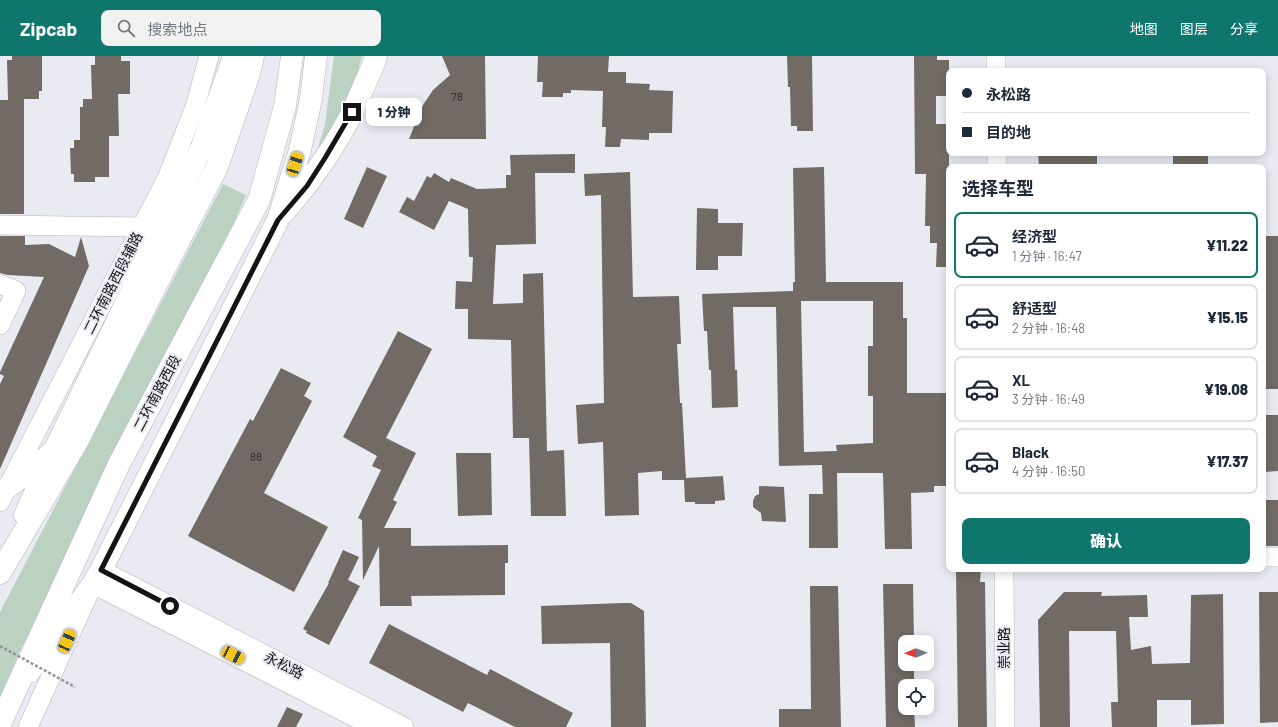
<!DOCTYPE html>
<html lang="zh">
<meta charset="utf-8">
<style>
:root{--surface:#fff;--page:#f2f2f3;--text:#1f2937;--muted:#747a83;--line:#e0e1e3;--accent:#0f766e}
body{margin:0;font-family:Barlow,"Noto Sans SC",sans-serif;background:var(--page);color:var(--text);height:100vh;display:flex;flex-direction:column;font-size:15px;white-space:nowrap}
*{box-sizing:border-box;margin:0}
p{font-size:13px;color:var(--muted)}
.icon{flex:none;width:22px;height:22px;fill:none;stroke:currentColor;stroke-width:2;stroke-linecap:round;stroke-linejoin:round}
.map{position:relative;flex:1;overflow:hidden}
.sheet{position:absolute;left:946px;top:108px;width:320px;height:408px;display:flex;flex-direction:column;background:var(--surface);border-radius:8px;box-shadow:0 2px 10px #0003}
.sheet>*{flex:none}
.top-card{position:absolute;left:946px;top:12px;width:320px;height:88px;border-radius:8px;box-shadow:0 2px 10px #0003;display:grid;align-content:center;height:88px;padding:0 16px;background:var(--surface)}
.needle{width:26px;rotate:269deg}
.controls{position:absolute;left:898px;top:579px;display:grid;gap:8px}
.controls a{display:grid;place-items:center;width:36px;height:36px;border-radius:8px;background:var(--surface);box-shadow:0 2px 10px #0003;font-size:20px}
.end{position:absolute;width:18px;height:18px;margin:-9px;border:5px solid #141417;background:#fff;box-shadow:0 0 0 2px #fff}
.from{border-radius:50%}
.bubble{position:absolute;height:28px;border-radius:8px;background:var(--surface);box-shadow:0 2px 10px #0003;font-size:13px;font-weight:800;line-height:28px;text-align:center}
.car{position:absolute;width:12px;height:24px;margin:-12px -6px;border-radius:5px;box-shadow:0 0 3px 1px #0007;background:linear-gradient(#f5c518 24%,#345 0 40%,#f5c518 0 76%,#345 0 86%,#f5c518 0)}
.top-card b{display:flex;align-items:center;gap:14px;height:38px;font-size:15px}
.top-card b+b{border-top:1px solid var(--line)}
.top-card i{width:10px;height:10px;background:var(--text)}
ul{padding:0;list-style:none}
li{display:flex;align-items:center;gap:12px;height:66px;margin:0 8px 6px;padding:0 8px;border:2px solid var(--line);border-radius:8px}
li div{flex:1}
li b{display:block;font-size:15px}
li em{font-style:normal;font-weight:800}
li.active{border-color:var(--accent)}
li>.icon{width:36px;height:36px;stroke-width:1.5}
h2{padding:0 16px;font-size:18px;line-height:48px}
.action{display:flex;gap:8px;margin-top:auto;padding:8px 16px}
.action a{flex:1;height:46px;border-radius:8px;background:var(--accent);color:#fff;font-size:16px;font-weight:800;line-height:46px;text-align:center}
header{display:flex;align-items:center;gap:24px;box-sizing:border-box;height:56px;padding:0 20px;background:var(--accent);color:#fff}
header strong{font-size:19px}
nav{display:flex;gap:22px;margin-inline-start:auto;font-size:14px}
.search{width:280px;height:36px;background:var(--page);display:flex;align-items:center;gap:10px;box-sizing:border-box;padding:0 14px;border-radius:8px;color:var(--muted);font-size:15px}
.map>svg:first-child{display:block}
.green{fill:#bbd1c1}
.building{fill:#726b65;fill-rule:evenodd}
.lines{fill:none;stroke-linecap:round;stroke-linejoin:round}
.minor-casing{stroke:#b3b3bb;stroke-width:20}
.major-casing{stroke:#b3b3bb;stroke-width:23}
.highway-casing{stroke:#b3b3bb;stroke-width:23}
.minor{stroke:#fff;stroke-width:19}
.major{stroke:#fff;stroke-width:22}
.highway{stroke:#fff;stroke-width:22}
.path-bridge{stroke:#93939a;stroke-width:2.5;stroke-dasharray:3 2;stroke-linecap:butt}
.route{stroke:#141417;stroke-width:5}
.labels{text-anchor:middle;stroke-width:4;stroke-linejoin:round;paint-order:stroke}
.number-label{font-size:12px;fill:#2c2a2a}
.street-label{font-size:14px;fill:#141417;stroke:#eaeaf3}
</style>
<header>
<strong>Zipcab</strong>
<div class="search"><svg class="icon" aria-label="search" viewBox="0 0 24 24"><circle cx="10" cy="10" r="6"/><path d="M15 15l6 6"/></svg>搜索地点</div>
<nav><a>地图</a><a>图层</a><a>分享</a></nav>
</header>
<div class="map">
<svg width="1278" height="671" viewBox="0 0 1278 671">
<rect width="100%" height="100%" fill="#eaeaf3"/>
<!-- green -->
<path class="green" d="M 334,0 L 362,0 L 357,19 L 345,50 L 316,99 L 325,68 Z
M 223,128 L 246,139 L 220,199 L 19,597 L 0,641 L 0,556 Z"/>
<!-- building -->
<path class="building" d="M 12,0 L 42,0 L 42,35 L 39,35 L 39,43 L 24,43 L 24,158 L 0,158 L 0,44 L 8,44 L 7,4 L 12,4 Z
M 95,0 L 121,0 L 121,5 L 130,5 L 130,38 L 118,38 L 119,80 L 109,80 L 109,121 L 95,121 L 95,126 L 74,126 L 74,118 L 71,118 L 70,92 L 74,92 L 74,84 L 80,84 L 80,51 L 83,51 L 83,43 L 92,43 L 91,9 L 95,9 Z
M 442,0 L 485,0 L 486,83 L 409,83 L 423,49 L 433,34 L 450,19 Z
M 538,0 L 609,0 L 608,16 L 626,16 L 626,27 L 650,28 L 649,34 L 673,35 L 672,77 L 649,77 L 649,84 L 621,83 L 620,91 L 605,91 L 606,71 L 602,71 L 603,35 L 571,34 L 571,37 L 563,37 L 563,41 L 542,41 L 543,26 L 537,26 Z
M 787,0 L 812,0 L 813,75 L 797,75 L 797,70 L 791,70 L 790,31 L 788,31 Z
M 914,0 L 937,0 L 937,4 L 949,4 L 949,40 L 936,40 L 936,68 L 949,68 L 949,211 L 936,211 L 937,187 L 930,187 L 930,170 L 925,170 L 926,118 L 915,118 Z
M 1038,97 L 1097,97 L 1097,111 L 1039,111 Z
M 1173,97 L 1208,97 L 1208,111 L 1173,111 Z
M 575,98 L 575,117 L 535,117 L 536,188 L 496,189 L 493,248 L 523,247 L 523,218 L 543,217 L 547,395 L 564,394 L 566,460 L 531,460 L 529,382 L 513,382 L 511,284 L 468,283 L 468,253 L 455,253 L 456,225 L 472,226 L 473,201 L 469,201 L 468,153 L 449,145 L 434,174 L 399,156 L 407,141 L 414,145 L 427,120 L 431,122 L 434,117 L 449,126 L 451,122 L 477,133 L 506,132 L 506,119 L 511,119 L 510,99 Z
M 367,111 L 387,120 L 363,172 L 344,163 Z
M 824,111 L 826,226 L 903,226 L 903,262 L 907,262 L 907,337 L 949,337 L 949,430 L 934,430 L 934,436 L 911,437 L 912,493 L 885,493 L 883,417 L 837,417 L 838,492 L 809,492 L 809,438 L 823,438 L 822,409 L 779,410 L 776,251 L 733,251 L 735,314 L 737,314 L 738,351 L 712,352 L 711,314 L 709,314 L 707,275 L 704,275 L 702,238 L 793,235 L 793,226 L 795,226 L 793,112 ZM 801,245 L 873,245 L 873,290 L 868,290 L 868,340 L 873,340 L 873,387 L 836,389 L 837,395 L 804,396 Z
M 630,116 L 633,241 L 679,240 L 681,288 L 677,288 L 680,347 L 682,347 L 686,422 L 723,420 L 725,444 L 715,445 L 715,448 L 695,448 L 695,446 L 685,446 L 684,424 L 662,424 L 662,415 L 638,417 L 639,459 L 605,460 L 603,386 L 578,388 L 576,349 L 604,347 L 601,139 L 585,140 L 584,118 Z
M 697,152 L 718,153 L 718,167 L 743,167 L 742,200 L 718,200 L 718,214 L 696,214 Z
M 0,180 L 25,180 L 25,189 L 49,188 L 75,201 L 81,181 L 89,210 L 0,413 L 0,328 L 4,320 L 0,318 L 0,316 L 44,221 L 8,219 L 0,217 Z
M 1263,180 L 1278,180 L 1278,333 L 1263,333 Z
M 398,275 L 432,293 L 386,382 L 416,397 L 393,444 L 397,446 L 384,472 L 411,472 L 411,490 L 508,489 L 508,507 L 505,507 L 505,539 L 411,540 L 412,550 L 380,550 L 379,490 L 363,524 L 362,464 L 358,462 L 381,414 L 372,410 L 377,400 L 343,381 Z
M 281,312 L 311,327 L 304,340 L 312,345 L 264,437 L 328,471 L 294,536 L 188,480 L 250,363 L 253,365 Z
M 1263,359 L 1278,359 L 1278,415 L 1263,416 Z
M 456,397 L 491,397 L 492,459 L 458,460 Z
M 759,430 L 784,431 L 786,466 L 762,465 L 761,457 L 753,451 L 753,445 L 755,440 L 759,438 Z
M 1263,444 L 1278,444 L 1278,490 L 1263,490 Z
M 343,494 L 359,501 L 348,524 L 360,530 L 329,589 L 306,577 L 307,575 L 303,573 L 329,527 L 328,527 Z
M 956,513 L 981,513 L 980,526 L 985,526 L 987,671 L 958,671 Z
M 883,528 L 913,528 L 914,586 L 905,586 L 905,608 L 914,608 L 914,630 L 905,630 L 905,652 L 914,652 L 915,671 L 886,671 Z
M 810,530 L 838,530 L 841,671 L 779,671 L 779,653 L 811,653 Z
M 1064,536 L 1102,536 L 1101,540 L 1147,539 L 1148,561 L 1129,561 L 1131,594 L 1151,590 L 1152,608 L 1190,607 L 1191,539 L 1223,538 L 1224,668 L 1191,669 L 1191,644 L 1157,644 L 1157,671 L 1112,671 L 1111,646 L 1118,646 L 1116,575 L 1069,575 L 1070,671 L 1040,671 L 1038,564 Z
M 1259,536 L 1278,536 L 1278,666 L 1260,667 Z
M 622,547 L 631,547 L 644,555 L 646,671 L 611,671 L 610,587 L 542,588 L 541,550 Z
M 389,568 L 487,619 L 490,613 L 573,657 L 566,671 L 515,671 L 468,647 L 463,656 L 369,607 Z
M 287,651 L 303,658 L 296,671 L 277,671 Z"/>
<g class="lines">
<defs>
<path id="minor" d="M 996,0 L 996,15
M 997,97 L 997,111
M 0,169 L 142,171
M 0,228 L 16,235 L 0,269
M 0,446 L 168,120 L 195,51 L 209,0
M 1263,501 L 1278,501
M 1004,513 L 1005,671
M 101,514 L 404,671
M 28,671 L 93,528 L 374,671"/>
<path id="major" d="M 284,156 C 310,126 335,91 353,55 C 360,39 367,23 374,7 L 376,0
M 8,431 L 52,397
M 25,459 L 54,395 L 202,91 L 234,0
M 29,616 L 93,528 L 101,514 L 278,164 L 300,94 L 311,43 L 316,0"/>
<path id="highway" d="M 0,517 L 77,386 L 157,227 L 217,111 L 249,18 L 253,0
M 0,668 L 119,408 L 259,144 L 285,50 L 292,0"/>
</defs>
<!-- minor casing -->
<use href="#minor" class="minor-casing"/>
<!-- major casing -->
<use href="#major" class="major-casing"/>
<!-- highway casing -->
<use href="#highway" class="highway-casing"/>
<!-- minor -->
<use href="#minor" class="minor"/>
<!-- major -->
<use href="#major" class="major"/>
<!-- highway -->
<use href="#highway" class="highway"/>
<!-- path-bridge -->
<path class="path-bridge" d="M 0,590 L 75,631"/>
</g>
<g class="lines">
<!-- route -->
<path class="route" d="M 170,550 L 101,514 L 278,164 L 307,130 L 325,102 L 352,56"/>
</g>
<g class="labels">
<!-- number labels -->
<g class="number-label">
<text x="457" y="45">78</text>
<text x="256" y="405">88</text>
</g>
<!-- street labels -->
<g class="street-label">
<text transform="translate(113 227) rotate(-63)" y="5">二环南路西段辅路</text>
<text transform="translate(157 337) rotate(-62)" y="5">二环南路西段</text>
<text transform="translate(1004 592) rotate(-90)" y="5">崇业路</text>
<text transform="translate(284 609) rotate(27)" y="5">永松路</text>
</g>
</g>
</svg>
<div class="controls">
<a><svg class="needle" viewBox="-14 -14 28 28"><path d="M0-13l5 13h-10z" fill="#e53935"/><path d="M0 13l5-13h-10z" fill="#747a83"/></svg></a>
<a><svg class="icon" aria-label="locate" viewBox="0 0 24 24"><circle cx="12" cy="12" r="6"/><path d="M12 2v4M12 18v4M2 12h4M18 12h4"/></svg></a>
</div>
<i class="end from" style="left:170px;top:550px"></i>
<i class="end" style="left:352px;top:56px"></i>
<div class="bubble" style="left:366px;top:42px;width:56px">1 分钟</div>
<i class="car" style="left:295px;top:108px;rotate:17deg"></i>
<i class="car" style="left:67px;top:585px;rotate:24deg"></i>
<i class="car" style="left:233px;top:599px;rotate:117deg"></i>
<div class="top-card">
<b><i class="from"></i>永松路</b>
<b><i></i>目的地</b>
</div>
<section class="sheet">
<h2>选择车型</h2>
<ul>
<li class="active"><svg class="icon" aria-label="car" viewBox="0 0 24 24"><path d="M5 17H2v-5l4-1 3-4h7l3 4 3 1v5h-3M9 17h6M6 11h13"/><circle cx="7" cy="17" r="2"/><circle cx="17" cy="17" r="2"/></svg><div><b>经济型</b><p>1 分钟 · 16:47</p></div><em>¥11.22</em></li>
<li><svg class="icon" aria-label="car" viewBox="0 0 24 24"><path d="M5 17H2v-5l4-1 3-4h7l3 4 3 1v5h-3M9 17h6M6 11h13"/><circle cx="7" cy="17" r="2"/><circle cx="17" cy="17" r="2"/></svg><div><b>舒适型</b><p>2 分钟 · 16:48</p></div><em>¥15.15</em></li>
<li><svg class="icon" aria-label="car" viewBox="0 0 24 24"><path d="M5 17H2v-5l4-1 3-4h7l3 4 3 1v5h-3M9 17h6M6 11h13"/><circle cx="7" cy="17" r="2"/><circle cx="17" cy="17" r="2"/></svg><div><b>XL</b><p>3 分钟 · 16:49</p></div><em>¥19.08</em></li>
<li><svg class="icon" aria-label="car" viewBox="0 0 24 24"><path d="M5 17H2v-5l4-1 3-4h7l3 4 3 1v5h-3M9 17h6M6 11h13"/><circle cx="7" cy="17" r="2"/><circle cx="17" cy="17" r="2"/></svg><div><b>Black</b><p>4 分钟 · 16:50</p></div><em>¥17.37</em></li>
</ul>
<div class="action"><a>确认</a></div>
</section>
</div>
